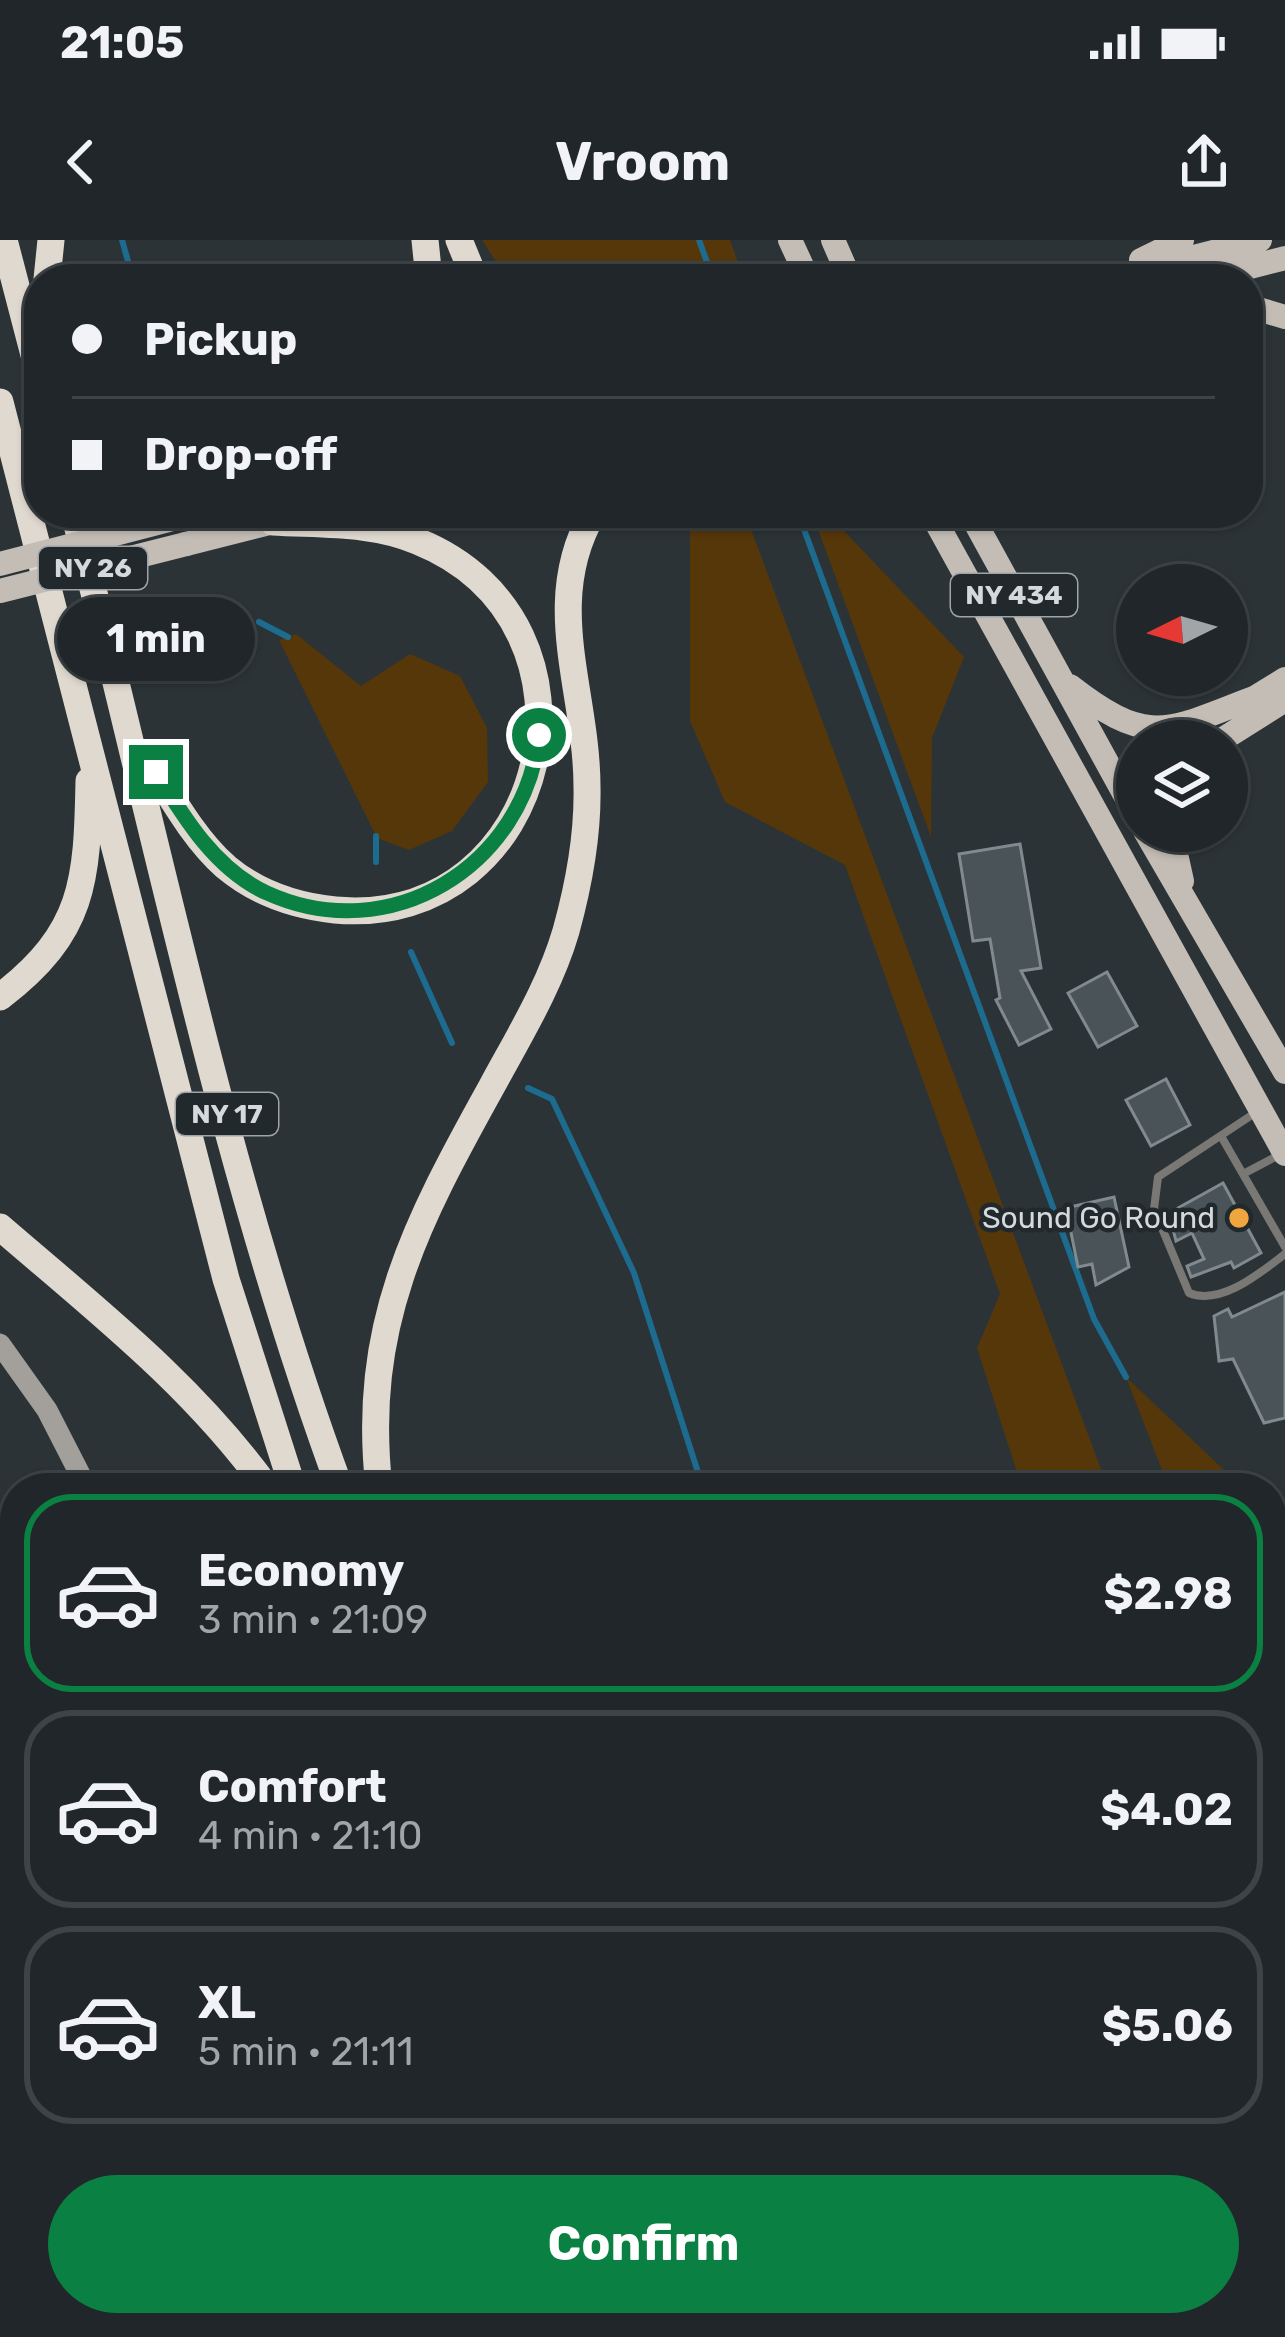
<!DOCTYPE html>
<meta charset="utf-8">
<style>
:root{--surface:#202629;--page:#282e31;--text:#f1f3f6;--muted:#a2a5a8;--line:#3d4346;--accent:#0b8043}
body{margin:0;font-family:Rubik,sans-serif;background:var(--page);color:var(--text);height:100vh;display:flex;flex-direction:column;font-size:45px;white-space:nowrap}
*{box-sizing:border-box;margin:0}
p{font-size:39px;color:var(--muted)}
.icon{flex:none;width:66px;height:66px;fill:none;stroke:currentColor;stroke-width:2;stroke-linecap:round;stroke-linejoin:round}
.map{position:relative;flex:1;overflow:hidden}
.details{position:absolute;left:0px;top:1233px;width:1287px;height:864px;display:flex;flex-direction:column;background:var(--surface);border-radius:48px 48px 0 0;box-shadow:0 3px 9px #0004,0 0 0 3px var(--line)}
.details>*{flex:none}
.top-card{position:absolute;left:24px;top:24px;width:1239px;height:264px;border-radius:48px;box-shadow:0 3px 9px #0004,0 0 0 3px var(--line);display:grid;align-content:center;height:264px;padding:0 48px;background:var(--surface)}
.needle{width:78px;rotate:265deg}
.tools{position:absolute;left:1116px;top:324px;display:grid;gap:24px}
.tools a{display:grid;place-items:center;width:132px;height:132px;border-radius:50%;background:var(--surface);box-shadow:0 3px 9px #0004,0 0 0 3px var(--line);font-size:60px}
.end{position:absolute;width:54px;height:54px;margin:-27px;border:15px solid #0b8043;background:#fff;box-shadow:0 0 0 6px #fff}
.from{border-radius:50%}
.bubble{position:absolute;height:84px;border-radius:42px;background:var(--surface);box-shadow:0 3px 9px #0004,0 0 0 3px var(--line);font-size:39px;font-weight:700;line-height:84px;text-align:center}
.top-card b{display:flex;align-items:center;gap:42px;height:114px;font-size:45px}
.top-card b+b{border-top:3px solid var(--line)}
.top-card i{width:30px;height:30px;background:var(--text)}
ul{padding:21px 0 0;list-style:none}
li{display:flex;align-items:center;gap:36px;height:198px;margin:0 24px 18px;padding:0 24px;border:6px solid var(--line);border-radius:48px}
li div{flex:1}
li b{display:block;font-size:45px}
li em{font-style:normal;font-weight:700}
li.selected{border-color:var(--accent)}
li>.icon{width:108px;height:108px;stroke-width:1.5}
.action{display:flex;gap:24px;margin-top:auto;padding:24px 48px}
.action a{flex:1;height:138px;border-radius:72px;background:var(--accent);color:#fff;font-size:48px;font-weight:700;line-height:138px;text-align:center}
.status{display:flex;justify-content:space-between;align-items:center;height:84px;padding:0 60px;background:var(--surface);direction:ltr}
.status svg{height:33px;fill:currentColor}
header{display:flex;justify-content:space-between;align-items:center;height:156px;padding:0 48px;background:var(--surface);font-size:54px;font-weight:700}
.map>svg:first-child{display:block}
.built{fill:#303e46}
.green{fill:#55370a}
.water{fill:#1d6c8f}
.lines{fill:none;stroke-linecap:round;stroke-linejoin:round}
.stream{stroke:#1d6c8f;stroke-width:6}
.building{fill:#4a5357;stroke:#808a8f;stroke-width:3}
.lane{stroke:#7a7874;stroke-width:8}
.street{stroke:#7a7874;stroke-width:15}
.secondary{stroke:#a39f9a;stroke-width:21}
.primary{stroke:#c3bdb6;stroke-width:24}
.highway{stroke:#e0d9d0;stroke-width:27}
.primary-bridge{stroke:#c3bdb6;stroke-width:24}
.route{stroke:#0b8043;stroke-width:15}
.poi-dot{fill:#f0a63e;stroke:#21292d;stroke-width:4.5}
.labels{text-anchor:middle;stroke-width:9;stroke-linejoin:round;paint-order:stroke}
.shield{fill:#21292d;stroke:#9ea4a8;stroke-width:3}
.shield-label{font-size:27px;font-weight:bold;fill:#d4d9dc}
.poi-label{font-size:30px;fill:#d4d9dc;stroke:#21292d;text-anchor:end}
</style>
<div class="status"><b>21:05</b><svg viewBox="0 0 49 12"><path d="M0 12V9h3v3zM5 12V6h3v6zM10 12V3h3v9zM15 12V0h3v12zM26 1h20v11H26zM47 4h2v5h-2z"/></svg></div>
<header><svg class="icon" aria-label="back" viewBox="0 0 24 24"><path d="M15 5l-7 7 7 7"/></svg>Vroom<svg class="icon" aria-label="share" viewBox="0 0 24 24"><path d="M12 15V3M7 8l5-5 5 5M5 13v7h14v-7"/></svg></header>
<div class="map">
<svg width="1285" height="2097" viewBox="0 0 1285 2097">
<rect width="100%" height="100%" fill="#2b3337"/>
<!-- built -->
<path class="built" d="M 1272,1850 L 1285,1882 L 1285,2097 L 997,2097 L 982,2082 L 1272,2082 Z"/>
<!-- green -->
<path class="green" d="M 482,0 L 730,0 L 744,39 L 507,39 Z
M 690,273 L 745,273 L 1108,1248 L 1022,1248 L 977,1108 L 1000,1054 L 845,625 L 725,562 L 690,481 Z
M 812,273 L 827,273 L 964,417 L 932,498 L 931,597 Z
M 296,394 L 361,446 L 410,414 L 460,436 L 487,488 L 488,542 L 452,591 L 409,610 L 377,598 L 279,400 Z
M 1126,1137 L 1243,1248 L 1169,1248 Z
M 1272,1276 L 1285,1288 L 1285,1547 L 1272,1513 Z"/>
<!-- water -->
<path class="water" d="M 0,1898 L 15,1954 L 15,2082 L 46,2082 L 49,2097 L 0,2097 Z"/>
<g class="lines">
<!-- stream -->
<path class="stream" d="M 122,0 L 133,39
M 699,0 L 713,39
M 798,273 L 1094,1079 L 1126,1137
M 259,382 L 288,397
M 376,622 L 376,596
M 411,712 L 452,803
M 528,848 L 552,859 L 634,1033 L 703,1248"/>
</g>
<!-- building -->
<path class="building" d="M 1020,604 L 1041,728 L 1021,731 L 1051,789 L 1019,805 L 996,760 L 1000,758 L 990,699 L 973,701 L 959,614 Z
M 1107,732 L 1137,786 L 1098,807 L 1068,753 Z
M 1166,839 L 1190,885 L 1151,906 L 1126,860 Z
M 1223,943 L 1261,1013 L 1234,1028 L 1231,1022 L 1191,1037 L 1187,1026 L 1204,1019 L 1192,993 L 1176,1001 L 1169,973 Z
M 1114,957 L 1129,1027 L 1096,1045 L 1092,1024 L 1078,1027 L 1066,968 Z
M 1285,1052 L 1285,1178 L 1264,1183 L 1233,1119 L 1219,1121 L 1214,1076 L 1228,1069 L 1232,1077 Z
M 325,2082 L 384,2082 L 358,2097 L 323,2097 L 317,2086 Z
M 1113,2082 L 1154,2082 L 1157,2097 L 1116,2097 Z"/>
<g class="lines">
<!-- lane -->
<path class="lane" d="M 1258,871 L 1158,937 L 1154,969 L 1189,1053 C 1221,1066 1260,1033 1285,1014
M 1221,896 L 1285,1007
M 1243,934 L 1279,915
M 0,1498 L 15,1495
M 599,2082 L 610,2097
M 519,2097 L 532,2082"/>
<!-- street -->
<path class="street" d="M 1272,1935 L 1285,1967
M 225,2082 L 229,2097"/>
<!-- secondary -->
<path class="secondary" d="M 0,1104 L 47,1170 L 87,1248
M 454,2082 L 462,2097"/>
<!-- primary -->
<path class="primary" d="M 790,0 L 808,39
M 833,0 L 850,39
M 1141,20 L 1182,0
M 1108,39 L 1260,0
M 1204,39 L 1285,18
M 1248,66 L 1285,77
M 931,273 L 1285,914
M 970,273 L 1137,577
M 186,304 L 289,278
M 1070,446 C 1152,510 1169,489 1259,456
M 1246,463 L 1285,439
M 1220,501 L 1285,460
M 1145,591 L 1285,832
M 1171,591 L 1182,641"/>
<!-- highway -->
<path class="highway" d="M 4,0 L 39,134
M 425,0 L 429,39
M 459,0 L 475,39
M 47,39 L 51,0
M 0,162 L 226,1039 L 293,1248
M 74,273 C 157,598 224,933 340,1248
M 146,517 C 169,553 193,598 226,627 C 257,653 296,666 335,670 C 552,689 621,383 417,301 C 372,282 322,285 273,282
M 0,757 C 85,692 87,641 89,541
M 0,987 C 95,1069 193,1145 267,1248
M 379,1248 C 361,1086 416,983 492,846 C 519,796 550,746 566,691 C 579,644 588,595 587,547 C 587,451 541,363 593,273
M 813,2082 L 827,2097
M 882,2082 L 897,2097"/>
<!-- primary-bridge -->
<path class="primary-bridge" d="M 0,324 L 177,278
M 0,351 L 186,304"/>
</g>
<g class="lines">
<!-- route -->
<path class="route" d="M 156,532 C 184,578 216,630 267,653 C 390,709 525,626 539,495"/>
</g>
<!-- markers -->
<circle class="poi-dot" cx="1239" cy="978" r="12"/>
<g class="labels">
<!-- shield labels -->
<g class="shield">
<rect x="39" y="307" width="108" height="42" rx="9"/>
<rect x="951" y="334" width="126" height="42" rx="9"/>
<rect x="176" y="853" width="102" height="42" rx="9"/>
</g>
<g class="shield-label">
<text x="93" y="337">NY 26</text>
<text x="1014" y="364">NY 434</text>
<text x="227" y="883">NY 17</text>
</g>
<!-- poi labels -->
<g class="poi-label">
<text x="1215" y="988">Sound Go Round</text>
</g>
</g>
</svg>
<div class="tools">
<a><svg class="needle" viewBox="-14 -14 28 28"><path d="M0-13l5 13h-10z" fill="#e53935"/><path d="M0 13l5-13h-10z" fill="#a2a5a8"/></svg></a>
<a><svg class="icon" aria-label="layers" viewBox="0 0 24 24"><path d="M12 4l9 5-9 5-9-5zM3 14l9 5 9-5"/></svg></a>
</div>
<i class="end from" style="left:539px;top:495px"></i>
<i class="end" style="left:156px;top:532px"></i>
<div class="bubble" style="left:57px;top:357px;width:198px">1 min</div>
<div class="top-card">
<b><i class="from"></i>Pickup</b>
<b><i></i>Drop-off</b>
</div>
<section class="details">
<ul>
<li class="selected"><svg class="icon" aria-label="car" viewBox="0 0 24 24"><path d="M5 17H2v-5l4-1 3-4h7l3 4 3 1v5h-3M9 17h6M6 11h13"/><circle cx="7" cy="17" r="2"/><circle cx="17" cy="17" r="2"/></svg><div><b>Economy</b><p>3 min · 21:09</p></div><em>$2.98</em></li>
<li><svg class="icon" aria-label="car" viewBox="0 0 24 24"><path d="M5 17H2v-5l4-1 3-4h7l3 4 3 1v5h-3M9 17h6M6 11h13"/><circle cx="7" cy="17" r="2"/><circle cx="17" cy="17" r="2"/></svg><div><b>Comfort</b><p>4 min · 21:10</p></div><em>$4.02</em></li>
<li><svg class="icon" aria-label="car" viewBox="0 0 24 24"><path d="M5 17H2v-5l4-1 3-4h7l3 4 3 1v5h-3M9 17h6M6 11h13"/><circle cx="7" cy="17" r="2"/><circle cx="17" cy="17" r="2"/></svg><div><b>XL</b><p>5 min · 21:11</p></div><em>$5.06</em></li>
</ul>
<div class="action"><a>Confirm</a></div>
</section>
</div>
